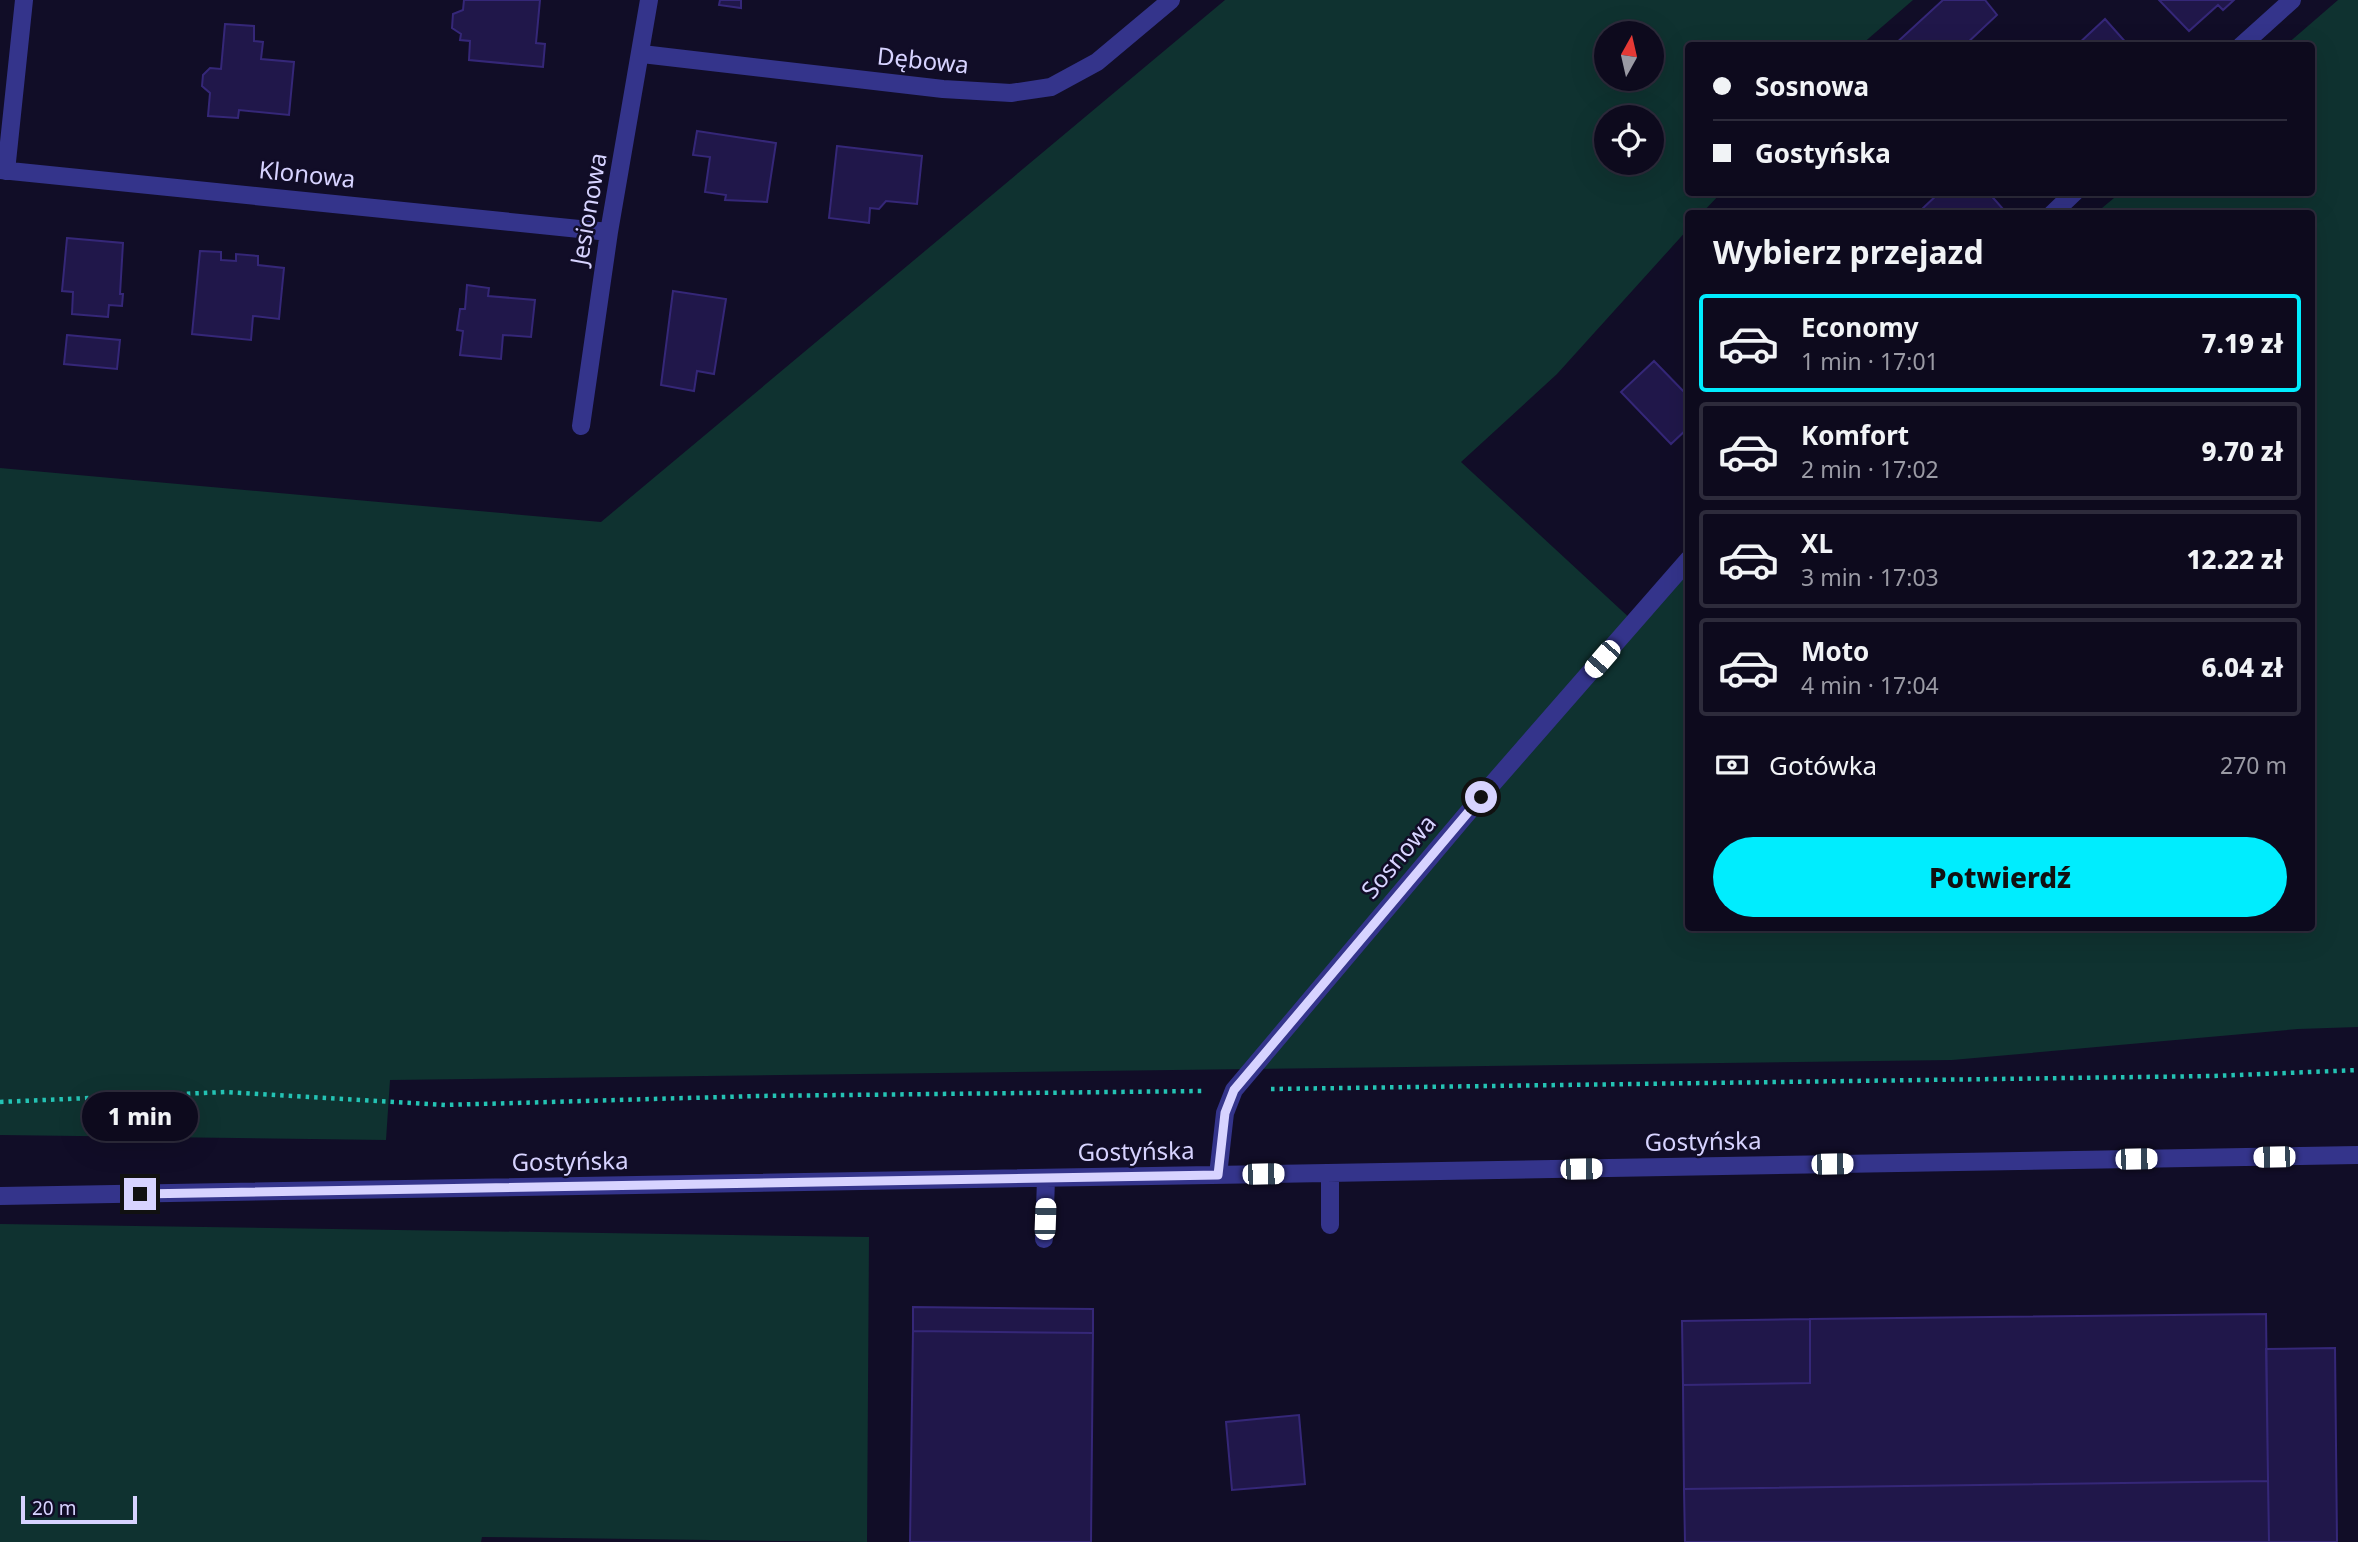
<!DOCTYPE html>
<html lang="pl">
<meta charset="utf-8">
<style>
:root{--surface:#0d0a1d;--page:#161326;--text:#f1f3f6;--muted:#9a9aa4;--line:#2d2b3b;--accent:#00edfe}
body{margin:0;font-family:"Noto Sans",sans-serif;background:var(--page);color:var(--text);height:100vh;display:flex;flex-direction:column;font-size:26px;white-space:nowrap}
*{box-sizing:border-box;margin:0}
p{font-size:23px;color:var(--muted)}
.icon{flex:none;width:38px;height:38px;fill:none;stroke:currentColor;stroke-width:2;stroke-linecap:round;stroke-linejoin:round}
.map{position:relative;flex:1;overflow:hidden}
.panel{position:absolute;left:1685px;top:210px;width:630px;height:721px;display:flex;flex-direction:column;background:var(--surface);border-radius:7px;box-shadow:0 7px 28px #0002,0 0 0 2px var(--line)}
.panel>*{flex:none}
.top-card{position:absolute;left:1685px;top:42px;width:630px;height:154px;border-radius:7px;box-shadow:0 7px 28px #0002,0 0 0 2px var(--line);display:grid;align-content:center;height:154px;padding:0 28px;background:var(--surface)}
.needle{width:46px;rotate:8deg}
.fabs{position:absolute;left:1594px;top:21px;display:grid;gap:14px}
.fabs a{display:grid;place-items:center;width:70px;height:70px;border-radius:50%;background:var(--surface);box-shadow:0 7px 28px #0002,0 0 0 2px var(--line);font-size:35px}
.scale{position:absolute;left:21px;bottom:18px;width:116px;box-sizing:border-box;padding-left:7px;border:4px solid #d7d3ff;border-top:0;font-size:19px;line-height:24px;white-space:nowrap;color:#d7d3ff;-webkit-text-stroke:5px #110d27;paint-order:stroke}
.end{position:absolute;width:32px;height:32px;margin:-16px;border:9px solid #d7d3ff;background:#111;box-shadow:0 0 0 4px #111}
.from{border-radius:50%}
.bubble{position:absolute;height:49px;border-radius:24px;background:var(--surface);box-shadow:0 7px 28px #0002,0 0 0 2px var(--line);font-size:23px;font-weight:800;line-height:49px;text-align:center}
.car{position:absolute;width:21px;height:42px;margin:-21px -10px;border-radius:9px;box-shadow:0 0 5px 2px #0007;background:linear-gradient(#fff 24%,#345 0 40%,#fff 0 76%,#345 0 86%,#fff 0)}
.top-card b{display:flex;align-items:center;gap:24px;height:66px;font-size:26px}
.top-card b+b{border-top:2px solid var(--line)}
.top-card i{width:18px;height:18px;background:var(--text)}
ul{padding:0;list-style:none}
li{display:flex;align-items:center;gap:21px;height:98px;margin:0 14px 10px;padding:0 14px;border:4px solid var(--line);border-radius:7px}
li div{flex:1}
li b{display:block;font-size:26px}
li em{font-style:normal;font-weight:800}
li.current{border-color:var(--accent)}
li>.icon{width:63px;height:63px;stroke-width:1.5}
h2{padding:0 28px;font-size:32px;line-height:84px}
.pay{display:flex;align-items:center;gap:18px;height:77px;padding:0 28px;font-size:26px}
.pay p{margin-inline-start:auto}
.button{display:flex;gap:14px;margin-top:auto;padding:14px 28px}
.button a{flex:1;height:80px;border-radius:42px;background:var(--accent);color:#111;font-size:28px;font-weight:800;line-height:80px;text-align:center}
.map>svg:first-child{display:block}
.green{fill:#0f3230;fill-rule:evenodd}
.building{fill:#20174a;stroke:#352778;stroke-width:2}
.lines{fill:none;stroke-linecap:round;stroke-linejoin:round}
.path{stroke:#24c3b4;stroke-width:4.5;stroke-dasharray:3.5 5;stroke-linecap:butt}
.minor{stroke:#34348b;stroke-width:18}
.route{stroke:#d7d3ff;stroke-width:9}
.labels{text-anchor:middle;stroke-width:5;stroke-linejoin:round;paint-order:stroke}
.street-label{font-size:24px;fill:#d7d3ff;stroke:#110d27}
</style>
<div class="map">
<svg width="2358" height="1542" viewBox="0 0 2358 1542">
<rect width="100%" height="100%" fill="#110d27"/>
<!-- green -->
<path class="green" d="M 1225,0 L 1913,0 L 1861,45 L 1689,46 L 1689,192 L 1721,193 L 1702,213 L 1689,214 L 1689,228 L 1557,374 L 1461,462 L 1634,622 L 1689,574 L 1689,928 L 2312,928 L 2312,214 L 2096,213 L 2120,193 L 2312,192 L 2312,46 L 2286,45 L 2338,0 L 2358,0 L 2358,1027 L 2298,1029 L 1952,1060 L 390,1080 L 386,1140 L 0,1135 L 0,468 L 601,522 ZM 1606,33 L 1652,33 L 1652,79 L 1606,79 ZM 1606,117 L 1652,117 L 1652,163 L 1606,163 Z
M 0,1224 L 869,1237 L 867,1542 L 482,1537 L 481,1542 L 0,1542 Z"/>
<!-- building -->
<path class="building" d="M 464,0 L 540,0 L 536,43 L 545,44 L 543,67 L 469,60 L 470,41 L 460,40 L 461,34 L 452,28 L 453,14 L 463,10 Z
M 720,0 L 741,0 L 741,8 L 719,5 Z
M 1943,0 L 1985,0 L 1997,15 L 1964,46 L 1893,46 Z
M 2159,0 L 2234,0 L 2223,10 L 2218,5 L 2189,31 Z
M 2105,19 L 2129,46 L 2076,46 Z
M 225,24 L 254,26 L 254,41 L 263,42 L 261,59 L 294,62 L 289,115 L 239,110 L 238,118 L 208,116 L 210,93 L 202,86 L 203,75 L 210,68 L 221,69 Z
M 697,131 L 776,143 L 767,202 L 725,200 L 726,195 L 705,192 L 710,157 L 693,155 Z
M 837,146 L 922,156 L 917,204 L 886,201 L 879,209 L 870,208 L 869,223 L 829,218 Z
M 1940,192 L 1988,192 L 2003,209 L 1998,214 L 1922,214 L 1920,211 Z
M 67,238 L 123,243 L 120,294 L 123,294 L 122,306 L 109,305 L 108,317 L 72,314 L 73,292 L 62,291 Z
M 200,251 L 221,252 L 221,260 L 236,261 L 236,254 L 258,256 L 258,265 L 284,268 L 279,319 L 253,316 L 251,340 L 192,334 Z
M 467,285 L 489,288 L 488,296 L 535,300 L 531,337 L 503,335 L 501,359 L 460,355 L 463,331 L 457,330 L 460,309 L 465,309 Z
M 673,291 L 726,299 L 714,374 L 697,371 L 694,391 L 661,385 Z
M 67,335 L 120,340 L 117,369 L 64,364 Z
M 1654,361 L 1689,397 L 1689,427 L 1671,444 L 1621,392 Z
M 913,1307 L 1093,1309 L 1093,1333 L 913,1331 Z
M 2266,1314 L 2268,1481 L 1684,1489 L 1683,1385 L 1810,1383 L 1810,1319 Z
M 1810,1319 L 1810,1383 L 1683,1385 L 1682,1321 Z
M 913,1331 L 1093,1333 L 1091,1542 L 910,1542 Z
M 2335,1348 L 2337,1542 L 2269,1542 L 2266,1349 Z
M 1299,1415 L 1305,1484 L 1232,1490 L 1226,1422 Z
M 2268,1481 L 2269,1542 L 1685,1542 L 1684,1489 Z"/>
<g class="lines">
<!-- path -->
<path class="path" d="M 1271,1089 L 2213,1076 L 2358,1070
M 0,1102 L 225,1092 L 445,1105 L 756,1096 L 1202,1091"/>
<!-- minor -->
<path class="minor" d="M 2241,46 L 2292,0
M 642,54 L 943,89 L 1011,93 L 1051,87 L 1097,62 L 1171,0
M 0,170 L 609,232
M 6,171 L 24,0
M 2052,214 L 2075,192
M 581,426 L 609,232 L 649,0
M 1218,1175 L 1225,1113 L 1234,1090 L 1481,797 L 1689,559
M 0,1196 L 2358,1155
M 1330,1225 L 1330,1173
M 1044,1239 L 1046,1179"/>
</g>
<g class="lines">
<!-- route -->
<path class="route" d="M 140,1194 L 1218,1175 L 1225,1113 L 1234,1090 L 1481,797"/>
</g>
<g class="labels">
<!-- street labels -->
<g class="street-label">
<text transform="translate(923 61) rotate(6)" y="8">Dębowa</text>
<text transform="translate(307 175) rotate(6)" y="8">Klonowa</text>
<text transform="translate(589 209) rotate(-80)" y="8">Jesionowa</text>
<text transform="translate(1399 857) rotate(-50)" y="8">Sosnowa</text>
<text transform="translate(1703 1142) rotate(-1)" y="8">Gostyńska</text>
<text transform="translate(1136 1152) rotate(-1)" y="8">Gostyńska</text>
<text transform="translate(570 1162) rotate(-1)" y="8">Gostyńska</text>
</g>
</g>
</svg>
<div class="fabs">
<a><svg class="needle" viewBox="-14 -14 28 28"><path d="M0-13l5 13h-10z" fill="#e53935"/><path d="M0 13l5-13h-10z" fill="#9a9aa4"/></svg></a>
<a><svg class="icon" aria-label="locate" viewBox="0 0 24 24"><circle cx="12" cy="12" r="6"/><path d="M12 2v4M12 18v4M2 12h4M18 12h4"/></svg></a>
</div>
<div class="scale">20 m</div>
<i class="end from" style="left:1481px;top:797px"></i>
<i class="end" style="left:140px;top:1194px"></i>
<div class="bubble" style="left:82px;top:1092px;width:116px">1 min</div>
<i class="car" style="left:1602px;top:659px;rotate:221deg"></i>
<i class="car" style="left:2274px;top:1157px;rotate:269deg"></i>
<i class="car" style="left:2136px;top:1159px;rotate:89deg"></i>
<i class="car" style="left:1832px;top:1164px;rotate:89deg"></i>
<i class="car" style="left:1581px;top:1169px;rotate:89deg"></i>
<i class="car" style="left:1263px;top:1174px;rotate:89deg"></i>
<i class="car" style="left:1045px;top:1219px;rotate:2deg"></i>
<div class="top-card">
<b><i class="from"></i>Sosnowa</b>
<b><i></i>Gostyńska</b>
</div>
<section class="panel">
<h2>Wybierz przejazd</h2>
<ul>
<li class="current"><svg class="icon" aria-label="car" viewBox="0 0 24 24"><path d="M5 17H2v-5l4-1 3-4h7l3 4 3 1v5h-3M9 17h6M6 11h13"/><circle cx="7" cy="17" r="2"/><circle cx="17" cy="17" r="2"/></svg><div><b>Economy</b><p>1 min · 17:01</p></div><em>7.19 zł</em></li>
<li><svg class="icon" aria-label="car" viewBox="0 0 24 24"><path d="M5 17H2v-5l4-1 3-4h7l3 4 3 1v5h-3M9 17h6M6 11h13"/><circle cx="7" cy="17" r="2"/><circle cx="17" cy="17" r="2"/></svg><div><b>Komfort</b><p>2 min · 17:02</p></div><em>9.70 zł</em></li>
<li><svg class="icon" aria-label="car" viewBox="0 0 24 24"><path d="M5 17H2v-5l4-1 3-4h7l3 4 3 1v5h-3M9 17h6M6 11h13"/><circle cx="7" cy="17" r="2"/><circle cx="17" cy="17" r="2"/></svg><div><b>XL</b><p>3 min · 17:03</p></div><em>12.22 zł</em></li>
<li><svg class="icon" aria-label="car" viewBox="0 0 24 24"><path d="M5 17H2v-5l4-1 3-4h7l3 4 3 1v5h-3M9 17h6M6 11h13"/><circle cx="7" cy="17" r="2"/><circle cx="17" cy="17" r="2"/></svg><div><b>Moto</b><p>4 min · 17:04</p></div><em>6.04 zł</em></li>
</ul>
<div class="pay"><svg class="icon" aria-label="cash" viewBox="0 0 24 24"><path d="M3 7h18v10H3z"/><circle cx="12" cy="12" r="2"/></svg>Gotówka<p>270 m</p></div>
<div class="button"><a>Potwierdź</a></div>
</section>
</div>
